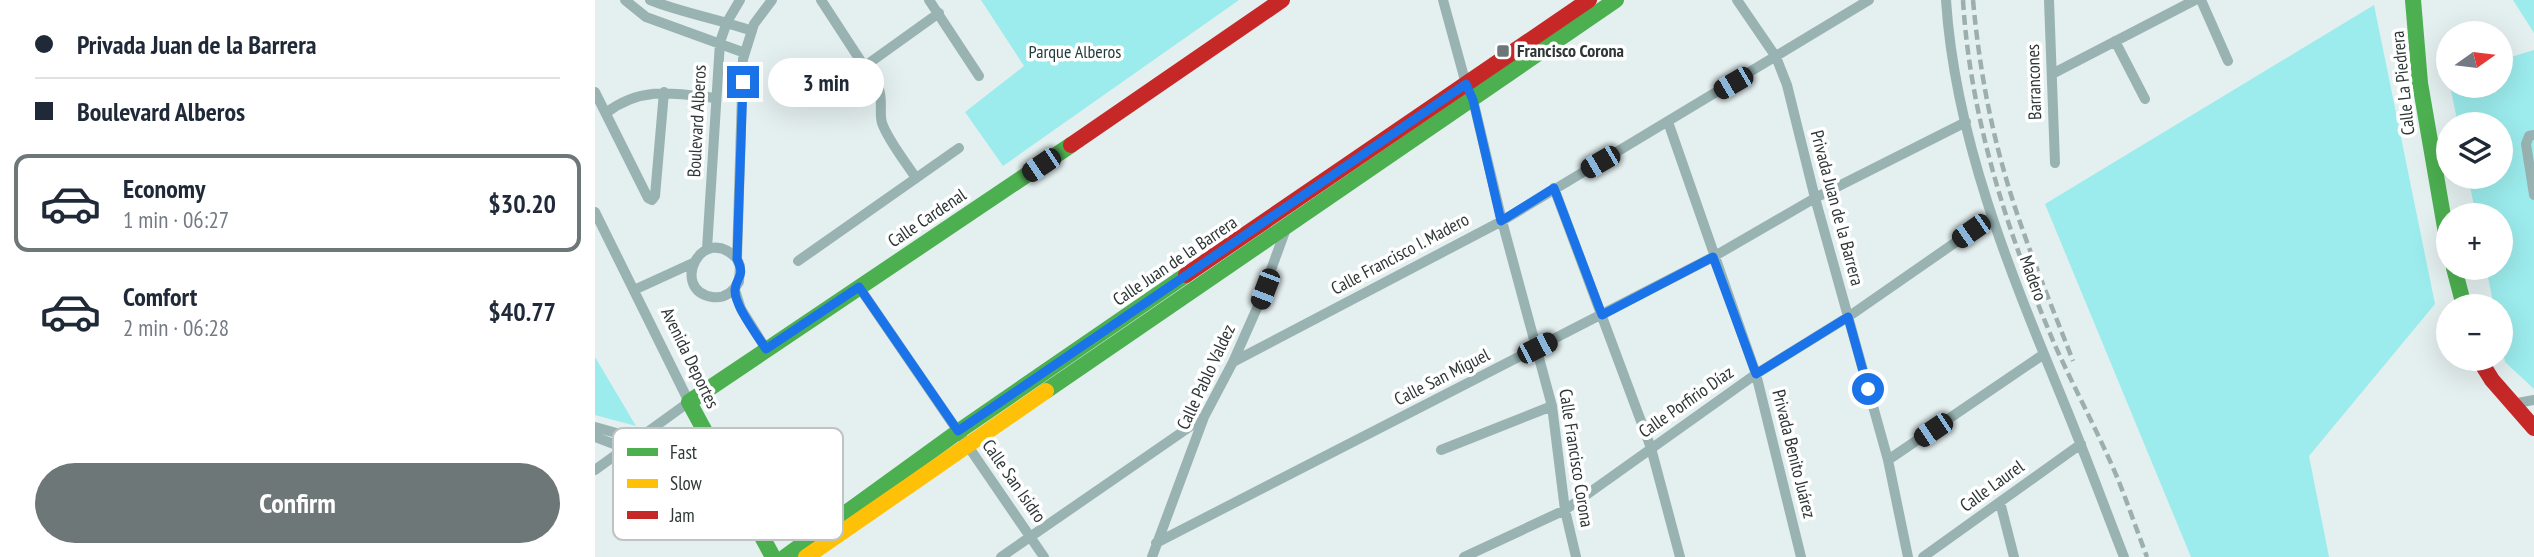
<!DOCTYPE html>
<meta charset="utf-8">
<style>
:root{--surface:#fff;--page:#f6f6f7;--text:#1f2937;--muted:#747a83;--line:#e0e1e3;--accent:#6e7777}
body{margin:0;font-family:"PT Sans Narrow",sans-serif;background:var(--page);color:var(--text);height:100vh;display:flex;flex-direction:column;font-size:26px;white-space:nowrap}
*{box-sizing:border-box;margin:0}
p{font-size:23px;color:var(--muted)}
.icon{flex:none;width:38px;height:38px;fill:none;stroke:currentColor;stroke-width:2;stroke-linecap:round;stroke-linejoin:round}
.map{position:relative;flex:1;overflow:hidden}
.drawer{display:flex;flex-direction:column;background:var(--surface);width:595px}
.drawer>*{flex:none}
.guide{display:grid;align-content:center;height:154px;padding:0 35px;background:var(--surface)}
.needle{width:46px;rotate:76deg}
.buttons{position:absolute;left:1841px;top:21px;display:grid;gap:14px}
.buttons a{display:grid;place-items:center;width:77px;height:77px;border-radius:50%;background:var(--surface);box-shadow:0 7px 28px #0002;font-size:35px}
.end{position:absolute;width:32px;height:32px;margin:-16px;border:9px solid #1a73e8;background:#fff;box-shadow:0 0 0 4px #fff}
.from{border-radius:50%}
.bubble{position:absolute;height:49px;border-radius:24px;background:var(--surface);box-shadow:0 7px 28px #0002;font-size:23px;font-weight:800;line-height:49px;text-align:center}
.car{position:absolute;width:21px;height:42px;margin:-21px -10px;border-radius:9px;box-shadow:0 0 5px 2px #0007;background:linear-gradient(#222 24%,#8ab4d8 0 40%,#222 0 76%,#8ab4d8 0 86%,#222 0)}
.guide b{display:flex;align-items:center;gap:24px;height:66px;font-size:26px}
.guide b+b{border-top:2px solid var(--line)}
.guide i{width:18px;height:18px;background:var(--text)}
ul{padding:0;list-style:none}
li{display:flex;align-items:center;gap:21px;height:98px;margin:0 14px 10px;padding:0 21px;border:4px solid transparent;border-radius:14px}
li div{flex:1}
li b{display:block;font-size:26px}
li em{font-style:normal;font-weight:800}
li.current{border-color:var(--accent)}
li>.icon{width:63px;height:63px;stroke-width:1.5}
.action{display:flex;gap:14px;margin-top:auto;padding:14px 35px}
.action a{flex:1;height:80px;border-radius:42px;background:var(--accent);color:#fff;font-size:28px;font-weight:800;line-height:80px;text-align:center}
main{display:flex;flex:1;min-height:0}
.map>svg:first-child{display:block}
.green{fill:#9ceced}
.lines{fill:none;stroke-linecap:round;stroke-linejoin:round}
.street{stroke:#99b3b3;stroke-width:10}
.fast{stroke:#4caf50;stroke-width:16}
.slow{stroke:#ffc107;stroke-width:16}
.jam{stroke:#c62828;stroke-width:16}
.rail{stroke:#9daeae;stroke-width:4.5;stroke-dasharray:10 5;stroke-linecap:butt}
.route{stroke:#1a73e8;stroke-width:9}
.poi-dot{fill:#6e7777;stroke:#fff;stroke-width:2.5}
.labels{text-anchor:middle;stroke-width:7;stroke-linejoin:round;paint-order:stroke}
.poi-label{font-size:18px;font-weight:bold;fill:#2e3636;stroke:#fff;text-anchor:start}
.park-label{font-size:18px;fill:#223b3b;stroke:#fff}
.street-label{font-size:18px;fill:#2e3636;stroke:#fff}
.key{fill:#fff;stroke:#c0c3c3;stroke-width:2}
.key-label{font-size:19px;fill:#2e3636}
</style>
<main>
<section class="drawer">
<div class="guide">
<b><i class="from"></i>Privada Juan de la Barrera</b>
<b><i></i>Boulevard Alberos</b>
</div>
<ul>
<li class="current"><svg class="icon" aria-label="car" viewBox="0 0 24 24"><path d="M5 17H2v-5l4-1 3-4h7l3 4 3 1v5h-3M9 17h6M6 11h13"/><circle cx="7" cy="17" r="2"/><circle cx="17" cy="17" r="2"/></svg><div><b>Economy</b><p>1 min · 06:27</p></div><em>$30.20</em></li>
<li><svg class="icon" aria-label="car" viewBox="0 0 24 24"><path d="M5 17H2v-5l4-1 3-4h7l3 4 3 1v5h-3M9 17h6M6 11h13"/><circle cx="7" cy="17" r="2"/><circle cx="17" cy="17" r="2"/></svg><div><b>Comfort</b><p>2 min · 06:28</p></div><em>$40.77</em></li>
</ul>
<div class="action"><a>Confirm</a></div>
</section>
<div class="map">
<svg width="1939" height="557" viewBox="0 0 1939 557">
<rect width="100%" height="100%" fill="#e4efef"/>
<!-- green -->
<path class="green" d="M 386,0 L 644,0 L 408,166 L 370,112 L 429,66 Z
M 1918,0 L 1939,0 L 1939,33 Z
M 1779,5 L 1840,304 L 1714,456 L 1734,557 L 1596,557 L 1450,204 Z
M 1939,50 L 1939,389 L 1910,362 L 1906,340 L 1906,306 L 1899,306 L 1891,268 L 1906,268 L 1906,215 L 1881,215 L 1873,177 L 1906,177 L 1906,124 L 1863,124 L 1855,86 L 1906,86 L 1906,60 Z
M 0,357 L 41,426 L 0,415 Z"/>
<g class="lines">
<!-- street -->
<path class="street" d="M 30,0 L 51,17 L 150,53
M 55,0 C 88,13 124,19 157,31
M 226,0 L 284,89 C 288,101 284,112 287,123 C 294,142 310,161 321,178
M 334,0 L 384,76
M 848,0 L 871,84 L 878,100 L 907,221 L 957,406 L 970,510 L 981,557
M 1142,0 L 1181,57 L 1192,85 L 1220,198 L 1293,460 L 1313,557
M 1351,0 C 1360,140 1416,274 1469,403 C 1490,454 1509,506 1529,557
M 1454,0 L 1460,163
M 1606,0 L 1633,61
M 1520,41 L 1550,99
M 270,66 L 344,13
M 1457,74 L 1600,0
M 0,92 L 53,198 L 57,200 L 60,196 L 69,92
M 11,113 C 46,86 79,93 120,98
M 1073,122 L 1161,374 L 1206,557
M 1939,135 L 1934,136 L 1931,144 L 1939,195
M 959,188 L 1056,448 L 1085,557
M 0,212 L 94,402 L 0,470
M 112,249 L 125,42 L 132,22 L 145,0
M 142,259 C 107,221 74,290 117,297 C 130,299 138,292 144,282 L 145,266 L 142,259 L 148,59 L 159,24 L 177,0
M 203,261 L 364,148
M 264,287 L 449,557
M 39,290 L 98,263
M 140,290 L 146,309 L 171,349
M 638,362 L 907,221 L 1274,0
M 1917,404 L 1939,400
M 0,427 L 43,439 L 46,437
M 0,437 L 32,449
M 846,450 L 957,406
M 1293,460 L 1449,354
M 1405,502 L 1419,557
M 561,543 L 1118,257 L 1220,198 L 1371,122
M 406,557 L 609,417
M 557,557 L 609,417 L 638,362 L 662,308 L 692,226
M 869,557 L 970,510 L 1161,374 L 1253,317 L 1397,217
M 1328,557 L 1486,444"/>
<!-- fast -->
<path class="fast" d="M 1818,0 L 1825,83 L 1853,245
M 1859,268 L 1869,306
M 451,391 L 1021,0
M 178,557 L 94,402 L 476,145
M 190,557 L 364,431 L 591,275"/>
<!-- slow -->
<path class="slow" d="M 211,557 L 451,391"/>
<!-- jam -->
<path class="jam" d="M 476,145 L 687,0
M 591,275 L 994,0
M 1884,359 L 1897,380 L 1939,428"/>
<!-- rail -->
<path class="rail" d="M 1368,0 C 1375,118 1413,234 1459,343 C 1479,388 1503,432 1522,477 C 1533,504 1542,531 1552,557
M 1378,0 C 1383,55 1392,110 1407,164 C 1425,231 1453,296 1478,361"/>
</g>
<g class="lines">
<!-- route -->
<path class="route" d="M 148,82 L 142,259 C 151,278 141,276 140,290 C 139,305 163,336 171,349 L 264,287 L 363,431 L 871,84 L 878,100 L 906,221 L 959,188 L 1007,315 L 1118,257 L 1161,374 L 1253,317 L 1273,389"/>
</g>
<!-- markers -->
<rect class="poi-dot" x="901" y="44" width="14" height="14" rx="3.5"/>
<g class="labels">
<!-- poi labels -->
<g class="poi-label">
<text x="922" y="57">Francisco Corona</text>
</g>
<!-- park labels -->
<g class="park-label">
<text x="480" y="58">Parque Alberos</text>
</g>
<!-- street labels -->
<g class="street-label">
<text transform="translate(1439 82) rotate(-92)" y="6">Barrancones</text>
<text transform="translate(1808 83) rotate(-96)" y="6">Calle La Piedrera</text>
<text transform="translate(102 121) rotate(-87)" y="6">Boulevard Alberos</text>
<text transform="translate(1242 208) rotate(75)" y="6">Privada Juan de la Barrera</text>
<text transform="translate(332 218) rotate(-34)" y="6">Calle Cardenal</text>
<text transform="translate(805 254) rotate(-28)" y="6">Calle Francisco I. Madero</text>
<text transform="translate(580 261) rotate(-34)" y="6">Calle Juan de la Barrera</text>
<text transform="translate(1438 278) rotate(70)" y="6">Madero</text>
<text transform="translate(95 358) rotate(64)" y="6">Avenida Deportes</text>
<text transform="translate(611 377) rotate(-65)" y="6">Calle Pablo Valdez</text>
<text transform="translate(847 377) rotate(-27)" y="6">Calle San Miguel</text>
<text transform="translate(1091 402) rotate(-35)" y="6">Calle Porfirio Díaz</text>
<text transform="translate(1199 454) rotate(76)" y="6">Privada Benito Juárez</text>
<text transform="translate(981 458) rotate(81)" y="6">Calle Francisco Corona</text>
<text transform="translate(419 481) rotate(55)" y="6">Calle San Isidro</text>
<text transform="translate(1397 486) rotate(-36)" y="6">Calle Laurel</text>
</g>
</g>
<!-- legend -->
<rect x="18" y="428" width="230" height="112" rx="10" class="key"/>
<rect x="32" y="448" width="31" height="8" fill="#4caf50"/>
<rect x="32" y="479" width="31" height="9" fill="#ffc107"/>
<rect x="32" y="511" width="31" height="8" fill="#c62828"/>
<g class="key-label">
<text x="75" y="459">Fast</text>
<text x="75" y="490">Slow</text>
<text x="75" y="522">Jam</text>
</g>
</svg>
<div class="buttons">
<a><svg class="needle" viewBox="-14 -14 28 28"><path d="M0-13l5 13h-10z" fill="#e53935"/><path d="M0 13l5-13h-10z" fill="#747a83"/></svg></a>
<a><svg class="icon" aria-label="layers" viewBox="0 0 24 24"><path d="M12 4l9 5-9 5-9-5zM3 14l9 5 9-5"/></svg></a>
<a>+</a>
<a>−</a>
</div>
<i class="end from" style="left:1273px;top:389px"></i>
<i class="end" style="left:148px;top:82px"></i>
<div class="bubble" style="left:173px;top:58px;width:116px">3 min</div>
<i class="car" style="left:1138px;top:83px;rotate:240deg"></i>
<i class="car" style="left:1005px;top:162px;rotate:240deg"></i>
<i class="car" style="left:446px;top:165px;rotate:236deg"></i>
<i class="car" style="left:1376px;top:231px;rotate:235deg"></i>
<i class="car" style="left:670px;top:289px;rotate:201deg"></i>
<i class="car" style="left:942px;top:348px;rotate:63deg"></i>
<i class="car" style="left:1338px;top:430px;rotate:236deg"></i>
</div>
</main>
